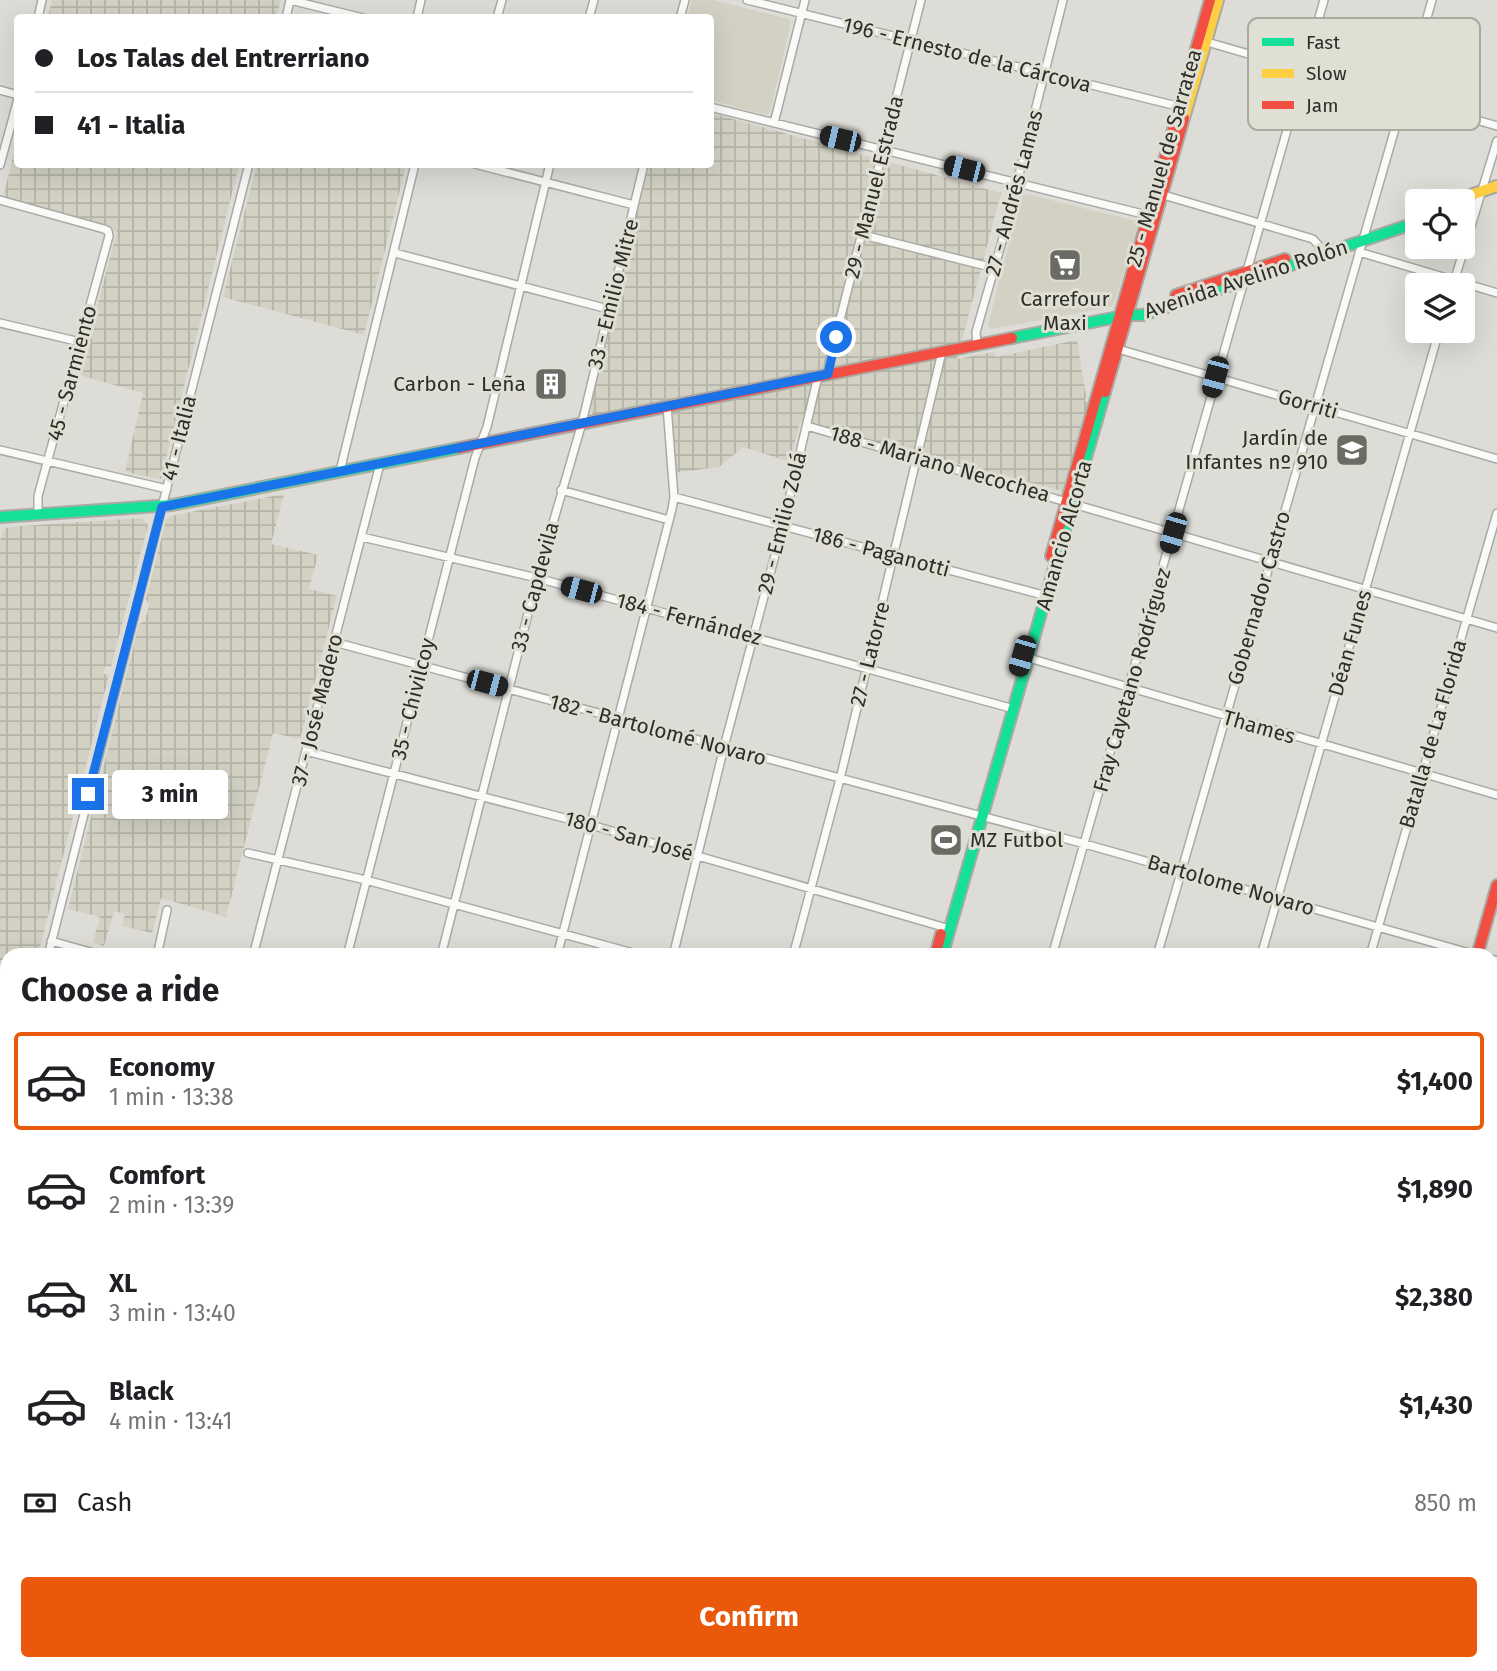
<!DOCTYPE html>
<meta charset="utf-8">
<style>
:root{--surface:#fff;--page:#f2f2f2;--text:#202124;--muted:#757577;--line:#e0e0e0;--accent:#ea580c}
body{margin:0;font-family:"Fira Sans",sans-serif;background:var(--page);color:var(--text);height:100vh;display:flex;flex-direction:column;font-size:26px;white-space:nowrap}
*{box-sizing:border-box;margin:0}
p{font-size:23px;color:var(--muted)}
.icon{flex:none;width:38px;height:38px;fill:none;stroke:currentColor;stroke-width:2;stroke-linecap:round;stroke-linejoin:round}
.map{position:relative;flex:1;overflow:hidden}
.panel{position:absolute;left:0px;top:948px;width:1498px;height:723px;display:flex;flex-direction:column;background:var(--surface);border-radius:21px 21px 0 0;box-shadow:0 7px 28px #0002}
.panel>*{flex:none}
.hud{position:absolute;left:14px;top:14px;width:700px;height:154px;border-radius:7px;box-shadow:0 7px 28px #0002;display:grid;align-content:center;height:154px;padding:0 21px;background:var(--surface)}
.fabs{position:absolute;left:1405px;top:189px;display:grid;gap:14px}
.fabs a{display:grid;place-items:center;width:70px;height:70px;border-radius:7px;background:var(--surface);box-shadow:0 7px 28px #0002;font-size:35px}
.end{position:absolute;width:32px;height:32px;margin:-16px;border:9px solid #1a73e8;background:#fff;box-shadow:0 0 0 4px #fff}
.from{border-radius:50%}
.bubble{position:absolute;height:49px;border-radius:7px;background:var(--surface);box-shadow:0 7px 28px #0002;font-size:23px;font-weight:700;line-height:49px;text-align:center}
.car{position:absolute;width:21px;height:42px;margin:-21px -10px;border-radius:9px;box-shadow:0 0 5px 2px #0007;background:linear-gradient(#222 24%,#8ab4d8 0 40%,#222 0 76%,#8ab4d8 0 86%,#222 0)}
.hud b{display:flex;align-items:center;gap:24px;height:66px;font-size:26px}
.hud b+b{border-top:2px solid var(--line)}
.hud i{width:18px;height:18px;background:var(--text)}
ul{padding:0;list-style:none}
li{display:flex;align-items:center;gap:21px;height:98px;margin:0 14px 10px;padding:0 7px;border:4px solid transparent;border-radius:7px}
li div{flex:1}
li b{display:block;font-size:26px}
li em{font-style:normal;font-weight:700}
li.current{border-color:var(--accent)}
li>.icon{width:63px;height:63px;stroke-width:1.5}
h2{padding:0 21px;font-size:32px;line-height:84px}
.pay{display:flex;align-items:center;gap:18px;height:77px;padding:0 21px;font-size:26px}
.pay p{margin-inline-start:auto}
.cta{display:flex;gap:14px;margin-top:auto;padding:14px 21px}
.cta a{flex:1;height:80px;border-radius:7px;background:var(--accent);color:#fff;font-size:28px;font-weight:700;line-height:80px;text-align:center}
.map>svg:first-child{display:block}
.built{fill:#d2d1c4}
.industrial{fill:url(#industrial-grid)}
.grass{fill:#d0c4d4}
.park{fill:url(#park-dots)}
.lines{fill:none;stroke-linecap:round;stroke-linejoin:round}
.street-casing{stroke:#aaaaa5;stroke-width:10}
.fast-casing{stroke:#aaaaa5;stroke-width:14}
.slow-casing{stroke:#aaaaa5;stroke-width:14}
.jam-casing{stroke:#aaaaa5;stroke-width:14}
.street{stroke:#fafaf9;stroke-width:7}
.fast{stroke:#16e098;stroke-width:10}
.slow{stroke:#ffcf43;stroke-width:10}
.jam{stroke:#f24e42;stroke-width:10}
.route{stroke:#1a73e8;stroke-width:9}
.labels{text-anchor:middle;stroke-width:6;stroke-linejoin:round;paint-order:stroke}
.street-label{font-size:21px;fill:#2e2e29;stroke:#e0dfd3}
.poi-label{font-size:21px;fill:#2e2e29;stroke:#e0dfd3;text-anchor:end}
.key{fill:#e0dfd3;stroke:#abaaa0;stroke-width:2}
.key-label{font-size:19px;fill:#2e2e29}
</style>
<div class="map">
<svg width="1497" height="1671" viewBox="0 0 1497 1671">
<defs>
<pattern id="industrial-grid" width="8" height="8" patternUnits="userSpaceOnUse" patternTransform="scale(1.75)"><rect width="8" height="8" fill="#d2d1c4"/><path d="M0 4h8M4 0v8" fill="none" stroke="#b5b4a8"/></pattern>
<pattern id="park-dots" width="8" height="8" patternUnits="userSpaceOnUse" patternTransform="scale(1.75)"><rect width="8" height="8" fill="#d0c4d4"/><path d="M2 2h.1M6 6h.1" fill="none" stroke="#b3a9b6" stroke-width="1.8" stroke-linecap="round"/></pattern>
</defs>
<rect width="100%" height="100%" fill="#dddcd6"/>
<!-- built -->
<path class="built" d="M 692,0 L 713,0 L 789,19 L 791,23 L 770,112 L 765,115 L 711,100 L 710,18 L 687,17 Z
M 1026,194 L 1136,221 L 1138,226 L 1114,304 L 1111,307 L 991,329 L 988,325 L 1021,196 Z
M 1070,1664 L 1160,1664 L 1158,1671 L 1092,1671 Z"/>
<!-- industrial -->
<path class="industrial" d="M 52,0 L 281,0 L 276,17 L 48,17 Z
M 711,113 L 1001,193 L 957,359 L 994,352 L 996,357 L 1077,340 L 1086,396 L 1085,401 L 1088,402 L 1062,491 L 800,422 L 790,462 L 743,447 L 719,467 L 673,473 L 665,401 L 594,416 L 589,407 L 649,165 L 710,164 Z
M 17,140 L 18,164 L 239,165 L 161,479 L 125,472 L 143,393 L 79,375 L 117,231 L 7,199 L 4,194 Z
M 257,164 L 406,165 L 364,335 L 223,297 Z
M 284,494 L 271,544 L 318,555 L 309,589 L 337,596 L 300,739 L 273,733 L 226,917 L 161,898 L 152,933 L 122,926 L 125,914 L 114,911 L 104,946 L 93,942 L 100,917 L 68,909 L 139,624 L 145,621 L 149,605 L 146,599 L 166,520 L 170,516 Z
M 142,518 L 148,525 L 111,667 L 105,666 L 103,674 L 109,675 L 38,955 L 7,956 L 7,1024 L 0,1022 L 0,541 L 3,531 L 8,527 Z"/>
<!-- grass -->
<path class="grass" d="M 0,1040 L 7,1042 L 7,1078 L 0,1107 Z
M 1491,1560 L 1497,1562 L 1497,1671 L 1454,1671 L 1457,1664 L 1491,1664 Z"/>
<!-- park -->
<path class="park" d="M 962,1664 L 1051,1664 L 1049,1671 L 960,1671 Z"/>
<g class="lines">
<defs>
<path id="street" d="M 290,0 L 363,18
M 747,0 L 1181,107
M 38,18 L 42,0
M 286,18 L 290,0
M 417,18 L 421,0
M 497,18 L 502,0
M 589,18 L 594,0
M 680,18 L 685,0
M 1207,42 L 1497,126
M 0,90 L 18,95
M 710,107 L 1147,215
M 774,123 L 805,0
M 475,164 L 634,205
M 0,165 L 18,99
M 1160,194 L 1313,239 L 1320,247
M 0,200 L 104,229 L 108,231 L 109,236 L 38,496 L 38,514
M 863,235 L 994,268
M 1359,252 L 1497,293
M 395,253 L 608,309
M 1453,285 L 1497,141
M 0,323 L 80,342
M 977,344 L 976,332 L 1003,238 L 1063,0
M 1118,349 L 1497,459
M 828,374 L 829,363 L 921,0
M 807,426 L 1497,628
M 0,450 L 167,489
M 340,471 L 415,164
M 561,490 L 669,520
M 674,497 L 1047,596
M 362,537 L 537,578 L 1014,709
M 334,642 L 1085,844 L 1480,956
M 1022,656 L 1497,795
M 306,751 L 591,825 L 950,929
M 248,853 L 366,880 L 644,956
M 51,941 L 105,956
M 48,956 L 249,164
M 157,956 L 167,910
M 253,956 L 380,464
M 347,956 L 475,458 L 487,427 L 550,164
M 441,956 L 537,578 L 582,423 L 644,164
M 557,956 L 672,509 L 674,497 L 667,406
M 673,956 L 724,747 L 783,525 L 818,376
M 793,956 L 840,779 L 942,352
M 1052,956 L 1324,0
M 1157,956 L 1432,0
M 1261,956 L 1439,331
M 1370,956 L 1497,513
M 1491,959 L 1497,961
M 1491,1095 L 1497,1095
M 0,1144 L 7,1116
M 0,1219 L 7,1221
M 1491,1237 L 1497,1237
M 1491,1359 L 1497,1338
M 0,1378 L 7,1351
M 1491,1389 L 1497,1391
M 0,1406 L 7,1408
M 0,1532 L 7,1534
M 0,1603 L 7,1577
M 0,1663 L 31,1671
M 467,1664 L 491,1671
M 847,1664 L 870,1671
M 94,1671 L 96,1664
M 202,1671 L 204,1664
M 353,1671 L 355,1664
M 603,1671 L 605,1664
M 954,1671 L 956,1664
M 1059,1671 L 1061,1664
M 1163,1671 L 1165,1664"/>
<path id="fast" d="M 1012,338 L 1128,315 L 1143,315 L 1418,222
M 0,517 L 172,505 L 459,448
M 942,956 L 1105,392
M 1491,1555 L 1497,1557
M 729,1671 L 731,1664
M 740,1671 L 742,1664
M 1274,1671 L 1276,1664"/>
<path id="slow" d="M 1184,118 L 1218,0
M 1453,201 L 1497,186
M 0,1032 L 7,1034"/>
<path id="jam" d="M 1176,295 L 1285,259
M 1105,392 L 1184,118
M 459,448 L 1012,338
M 1051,556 L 1210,0
M 935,956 L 941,934
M 1477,956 L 1497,885"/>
</defs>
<!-- street casing -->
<use href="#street" class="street-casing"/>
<!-- fast casing -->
<use href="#fast" class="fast-casing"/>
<!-- slow casing -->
<use href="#slow" class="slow-casing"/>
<!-- jam casing -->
<use href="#jam" class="jam-casing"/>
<!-- street -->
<use href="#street" class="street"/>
<!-- fast -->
<use href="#fast" class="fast"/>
<!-- slow -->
<use href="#slow" class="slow"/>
<!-- jam -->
<use href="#jam" class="jam"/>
</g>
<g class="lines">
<!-- route -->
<path class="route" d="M 88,794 L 162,507 L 828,374 L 836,337"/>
</g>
<!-- icons -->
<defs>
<symbol id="supermarket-square" viewBox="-11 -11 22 22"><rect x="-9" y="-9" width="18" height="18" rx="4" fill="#6b6b66" stroke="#e0dfd3"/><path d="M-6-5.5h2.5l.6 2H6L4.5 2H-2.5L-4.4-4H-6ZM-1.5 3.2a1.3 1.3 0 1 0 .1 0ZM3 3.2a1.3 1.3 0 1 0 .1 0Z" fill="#fff"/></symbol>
<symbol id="building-square" viewBox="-11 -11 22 22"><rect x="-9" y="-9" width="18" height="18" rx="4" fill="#6b6b66" stroke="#e0dfd3"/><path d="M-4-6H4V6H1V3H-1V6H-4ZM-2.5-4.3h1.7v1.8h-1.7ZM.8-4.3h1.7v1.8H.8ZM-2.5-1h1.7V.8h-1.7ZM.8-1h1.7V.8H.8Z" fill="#fff"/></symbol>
<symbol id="school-square" viewBox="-11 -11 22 22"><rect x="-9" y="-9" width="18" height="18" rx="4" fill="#6b6b66" stroke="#e0dfd3"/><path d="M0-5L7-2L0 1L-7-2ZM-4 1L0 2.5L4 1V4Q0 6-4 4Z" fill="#fff"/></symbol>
<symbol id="stadium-square" viewBox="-11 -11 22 22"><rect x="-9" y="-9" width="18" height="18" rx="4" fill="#6b6b66" stroke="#e0dfd3"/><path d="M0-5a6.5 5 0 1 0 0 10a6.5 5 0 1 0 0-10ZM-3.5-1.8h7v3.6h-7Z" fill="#fff"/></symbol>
</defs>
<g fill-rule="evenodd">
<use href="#supermarket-square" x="1046" y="246" width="38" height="38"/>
<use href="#building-square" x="532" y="365" width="38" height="38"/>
<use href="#school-square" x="1333" y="431" width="38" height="38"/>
<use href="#stadium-square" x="927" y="821" width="38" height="38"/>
</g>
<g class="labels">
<!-- street labels -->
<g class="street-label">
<text transform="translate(967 55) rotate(14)" y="7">196 - Ernesto de la Cárcova</text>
<text transform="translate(1164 158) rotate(-74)" y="7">25 - Manuel de Sarratea</text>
<text transform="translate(874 187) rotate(-76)" y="7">29 - Manuel Estrada</text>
<text transform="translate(1014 193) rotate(-75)" y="7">27 - Andrés Lamas</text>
<text transform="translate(1246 279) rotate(-18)" y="7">Avenida Avelino Rolón</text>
<text transform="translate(613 294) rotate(-76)" y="7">33 - Emilio Mitre</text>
<text transform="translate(72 373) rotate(-75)" y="7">45 - Sarmiento</text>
<text transform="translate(1308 404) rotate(16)" y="7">Gorriti</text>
<text transform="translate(179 438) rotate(-76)" y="7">41 - Italia</text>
<text transform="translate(940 464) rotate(16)" y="7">188 - Mariano Necochea</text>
<text transform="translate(782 523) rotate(-76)" y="7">29 - Emilio Zolá</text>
<text transform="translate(1064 535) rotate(-74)" y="7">Amancio Alcorta</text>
<text transform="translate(881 552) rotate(15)" y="7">186 - Paganotti</text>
<text transform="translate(535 587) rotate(-75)" y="7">33 - Capdevila</text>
<text transform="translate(1259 598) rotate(-74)" y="7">Gobernador Castro</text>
<text transform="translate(689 619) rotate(15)" y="7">184 - Fernández</text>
<text transform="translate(1350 643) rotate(-74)" y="7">Déan Funes</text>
<text transform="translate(870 654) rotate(-76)" y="7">27 - Latorre</text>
<text transform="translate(1132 680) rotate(-74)" y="7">Fray Cayetano Rodríguez</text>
<text transform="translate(413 699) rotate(-76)" y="7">35 - Chivilcoy</text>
<text transform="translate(317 710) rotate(-76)" y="7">37 - José Madero</text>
<text transform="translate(1259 727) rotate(16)" y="7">Thames</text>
<text transform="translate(658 730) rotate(15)" y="7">182 - Bartolomé Novaro</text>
<text transform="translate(1433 734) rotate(-74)" y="7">Batalla de La Florida</text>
<text transform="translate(629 836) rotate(16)" y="7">180 - San José</text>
<text transform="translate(1231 885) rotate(16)" y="7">Bartolome Novaro</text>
</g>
<!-- poi labels -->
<g class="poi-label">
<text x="1065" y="306" text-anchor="middle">Carrefour<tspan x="1065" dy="24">Maxi</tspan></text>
<text x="526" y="391">Carbon - Leña</text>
<text x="1328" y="445">Jardín de<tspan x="1328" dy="24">Infantes nº 910</tspan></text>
<text x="970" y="847" text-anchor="start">MZ Futbol</text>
</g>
</g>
<!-- legend -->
<rect x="1248" y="18" width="232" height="112" rx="10" class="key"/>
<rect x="1262" y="38" width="32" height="8" fill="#16e098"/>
<rect x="1262" y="69" width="32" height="9" fill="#ffcf43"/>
<rect x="1262" y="101" width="32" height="8" fill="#f24e42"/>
<g class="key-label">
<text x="1306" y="49">Fast</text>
<text x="1306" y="80">Slow</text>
<text x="1306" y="112">Jam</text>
</g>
</svg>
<div class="fabs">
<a><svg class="icon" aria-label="locate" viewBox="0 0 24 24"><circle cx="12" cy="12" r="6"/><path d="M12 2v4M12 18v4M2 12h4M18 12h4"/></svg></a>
<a><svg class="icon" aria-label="layers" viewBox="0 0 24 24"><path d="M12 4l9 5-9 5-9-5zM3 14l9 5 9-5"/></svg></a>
</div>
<i class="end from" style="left:836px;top:337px"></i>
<i class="end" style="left:88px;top:794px"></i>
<div class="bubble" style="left:112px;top:770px;width:116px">3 min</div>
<i class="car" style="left:840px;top:139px;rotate:283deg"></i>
<i class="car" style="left:964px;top:169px;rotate:284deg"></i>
<i class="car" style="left:1215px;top:377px;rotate:195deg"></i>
<i class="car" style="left:1173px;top:533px;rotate:196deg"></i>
<i class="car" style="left:581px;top:590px;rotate:285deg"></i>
<i class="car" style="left:1022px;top:656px;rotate:196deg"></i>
<i class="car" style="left:487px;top:683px;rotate:105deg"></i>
<div class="hud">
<b><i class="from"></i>Los Talas del Entrerriano</b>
<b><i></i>41 - Italia</b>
</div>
<section class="panel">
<h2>Choose a ride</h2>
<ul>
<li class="current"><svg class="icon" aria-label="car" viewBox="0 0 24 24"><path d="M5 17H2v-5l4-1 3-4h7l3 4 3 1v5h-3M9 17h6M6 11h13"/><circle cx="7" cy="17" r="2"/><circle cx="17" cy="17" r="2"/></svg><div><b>Economy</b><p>1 min · 13:38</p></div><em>$1,400</em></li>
<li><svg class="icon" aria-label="car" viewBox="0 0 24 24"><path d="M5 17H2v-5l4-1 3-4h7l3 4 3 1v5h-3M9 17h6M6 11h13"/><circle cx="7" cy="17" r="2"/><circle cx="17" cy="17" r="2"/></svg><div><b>Comfort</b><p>2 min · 13:39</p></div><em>$1,890</em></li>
<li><svg class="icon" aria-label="car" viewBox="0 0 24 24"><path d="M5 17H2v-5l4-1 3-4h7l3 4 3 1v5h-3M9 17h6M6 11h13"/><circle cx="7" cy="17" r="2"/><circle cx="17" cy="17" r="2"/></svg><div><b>XL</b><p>3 min · 13:40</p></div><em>$2,380</em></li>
<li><svg class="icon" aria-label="car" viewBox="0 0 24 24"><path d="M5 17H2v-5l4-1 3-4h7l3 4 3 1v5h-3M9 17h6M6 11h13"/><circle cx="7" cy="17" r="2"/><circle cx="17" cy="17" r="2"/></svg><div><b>Black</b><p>4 min · 13:41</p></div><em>$1,430</em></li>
</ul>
<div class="pay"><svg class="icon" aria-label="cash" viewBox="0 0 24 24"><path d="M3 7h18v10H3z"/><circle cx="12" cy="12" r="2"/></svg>Cash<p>850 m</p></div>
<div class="cta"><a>Confirm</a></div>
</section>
</div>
